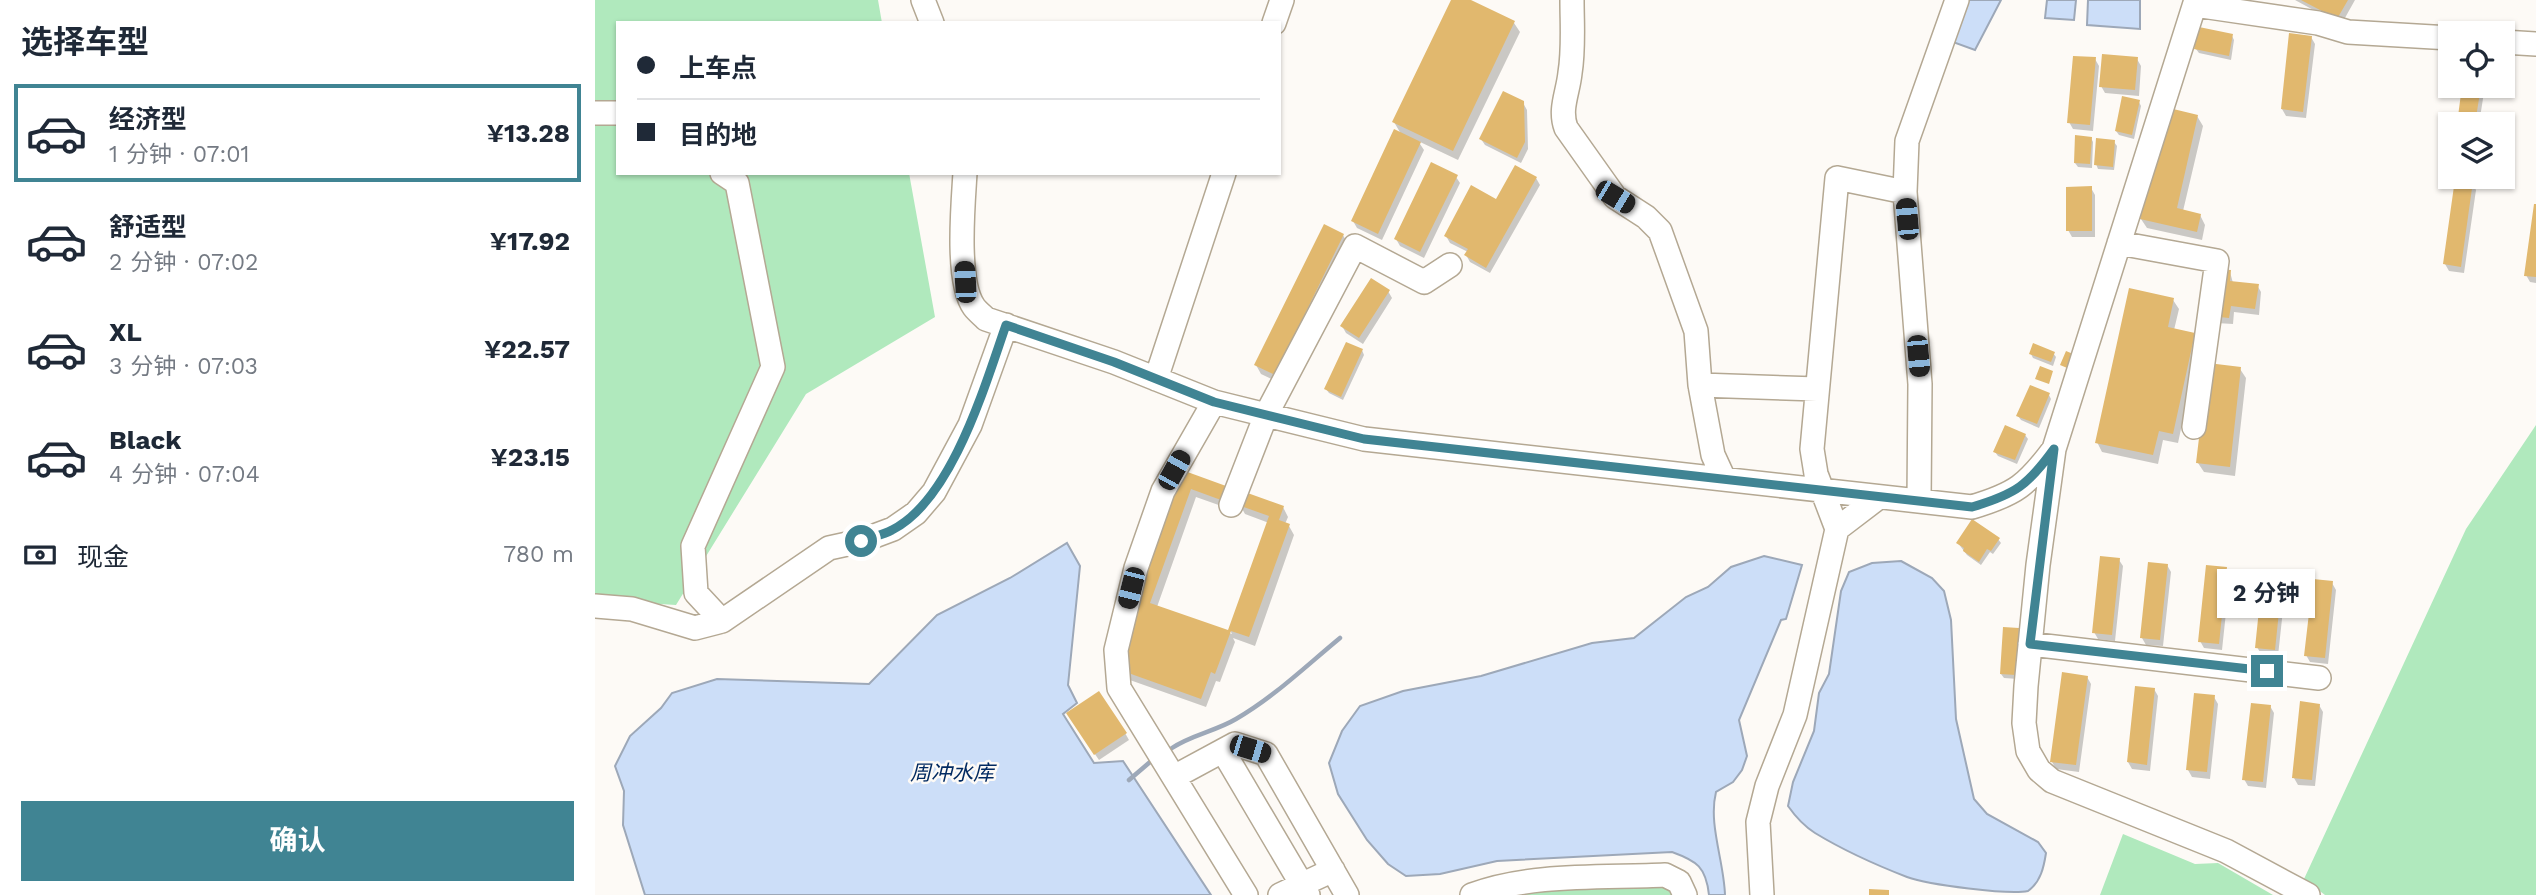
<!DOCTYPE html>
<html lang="zh">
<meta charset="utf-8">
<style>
:root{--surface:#fff;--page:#f6f6f7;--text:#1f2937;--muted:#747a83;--line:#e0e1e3;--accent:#408493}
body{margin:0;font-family:"Work Sans","Noto Sans SC",sans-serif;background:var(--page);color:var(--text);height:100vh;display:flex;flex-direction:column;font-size:26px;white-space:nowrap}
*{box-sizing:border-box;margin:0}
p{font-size:23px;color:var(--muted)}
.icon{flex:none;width:38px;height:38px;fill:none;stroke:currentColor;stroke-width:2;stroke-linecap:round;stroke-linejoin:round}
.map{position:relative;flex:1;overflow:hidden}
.side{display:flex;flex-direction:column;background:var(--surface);width:595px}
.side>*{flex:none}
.top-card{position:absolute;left:21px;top:21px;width:665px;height:154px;border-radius:0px;box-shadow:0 2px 5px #0004;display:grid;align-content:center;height:154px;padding:0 21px;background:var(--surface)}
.tools{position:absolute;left:1843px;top:21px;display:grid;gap:14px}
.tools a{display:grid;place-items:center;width:77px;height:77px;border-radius:0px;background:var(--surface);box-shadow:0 2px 5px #0004;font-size:35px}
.end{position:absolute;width:32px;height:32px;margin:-16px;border:9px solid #408493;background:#fff;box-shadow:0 0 0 4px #fff}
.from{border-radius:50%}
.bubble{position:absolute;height:49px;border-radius:0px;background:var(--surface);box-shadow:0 2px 5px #0004;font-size:23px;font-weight:700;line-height:49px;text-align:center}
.car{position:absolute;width:21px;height:42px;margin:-21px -10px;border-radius:9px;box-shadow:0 0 5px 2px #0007;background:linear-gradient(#222 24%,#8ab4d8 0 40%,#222 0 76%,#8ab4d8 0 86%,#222 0)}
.top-card b{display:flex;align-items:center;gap:24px;height:66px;font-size:26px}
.top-card b+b{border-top:2px solid var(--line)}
.top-card i{width:18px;height:18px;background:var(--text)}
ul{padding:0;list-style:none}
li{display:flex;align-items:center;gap:21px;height:98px;margin:0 14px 10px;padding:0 7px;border:4px solid transparent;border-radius:0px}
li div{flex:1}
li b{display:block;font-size:26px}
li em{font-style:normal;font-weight:700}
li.current{border-color:var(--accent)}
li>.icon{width:63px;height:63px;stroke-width:1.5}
h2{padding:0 21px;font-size:32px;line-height:84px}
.pay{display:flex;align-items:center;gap:18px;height:77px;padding:0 21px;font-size:26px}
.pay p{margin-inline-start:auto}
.cta{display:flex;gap:14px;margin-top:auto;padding:14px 21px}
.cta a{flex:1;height:80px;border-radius:0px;background:var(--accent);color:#fff;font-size:28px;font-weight:700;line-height:80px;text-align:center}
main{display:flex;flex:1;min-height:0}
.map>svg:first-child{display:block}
.green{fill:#b0e9bd}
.water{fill:#ccdef8;stroke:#9da8b8;stroke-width:2}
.shadow{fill:#0003}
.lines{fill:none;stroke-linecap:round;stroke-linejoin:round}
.stream{stroke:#9da8b8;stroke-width:4.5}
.building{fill:#e1b86e}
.minor-casing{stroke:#b4a893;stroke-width:26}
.minor{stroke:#fff;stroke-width:23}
.route{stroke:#408493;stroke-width:9}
.labels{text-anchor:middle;stroke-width:5;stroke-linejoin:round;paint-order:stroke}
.water-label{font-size:21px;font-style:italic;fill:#022a61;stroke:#fdfaf6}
</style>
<main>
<section class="side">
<h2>选择车型</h2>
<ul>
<li class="current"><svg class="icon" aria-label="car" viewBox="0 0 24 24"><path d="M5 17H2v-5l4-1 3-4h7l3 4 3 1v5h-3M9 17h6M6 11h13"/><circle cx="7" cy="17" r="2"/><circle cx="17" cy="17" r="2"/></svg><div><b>经济型</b><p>1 分钟 · 07:01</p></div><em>¥13.28</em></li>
<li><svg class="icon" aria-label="car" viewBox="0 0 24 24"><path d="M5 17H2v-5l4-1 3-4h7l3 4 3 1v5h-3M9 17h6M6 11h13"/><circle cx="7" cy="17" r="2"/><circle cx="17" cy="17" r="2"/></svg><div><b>舒适型</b><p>2 分钟 · 07:02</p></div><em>¥17.92</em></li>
<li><svg class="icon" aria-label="car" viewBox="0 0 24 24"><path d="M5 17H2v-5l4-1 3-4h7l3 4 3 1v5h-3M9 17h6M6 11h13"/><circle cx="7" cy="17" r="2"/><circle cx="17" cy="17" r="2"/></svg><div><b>XL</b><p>3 分钟 · 07:03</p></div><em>¥22.57</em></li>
<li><svg class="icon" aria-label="car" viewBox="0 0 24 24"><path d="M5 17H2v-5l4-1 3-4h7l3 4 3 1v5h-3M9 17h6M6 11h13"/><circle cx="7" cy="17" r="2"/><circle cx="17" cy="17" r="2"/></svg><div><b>Black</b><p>4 分钟 · 07:04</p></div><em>¥23.15</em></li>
</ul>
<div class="pay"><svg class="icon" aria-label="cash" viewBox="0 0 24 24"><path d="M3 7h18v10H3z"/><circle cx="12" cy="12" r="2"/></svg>现金<p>780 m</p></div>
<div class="cta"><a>确认</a></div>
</section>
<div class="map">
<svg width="1941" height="895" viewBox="0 0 1941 895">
<rect width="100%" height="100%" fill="#fdfaf6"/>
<!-- green -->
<path class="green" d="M 0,0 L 283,0 L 287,23 L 23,23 L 23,173 L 314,173 L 340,317 L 211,394 L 81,605 L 0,600 Z
M 1941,425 L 1941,895 L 1730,895 L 1709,879 L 1871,529 Z
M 1528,834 L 1600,864 L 1623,863 L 1678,895 L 1505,895 Z
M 1067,880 L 1084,895 L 896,895 Z"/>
<!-- water -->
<path class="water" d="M 1369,0 L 1406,0 L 1380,50 L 1355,41 Z
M 1452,0 L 1481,0 L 1479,20 L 1450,18 Z
M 1493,0 L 1545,0 L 1545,29 L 1492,25 Z
M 472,543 L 485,566 L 473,685 L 482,703 L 468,714 L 499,763 L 528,761 L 616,895 L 50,895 L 28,825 L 29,791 L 20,766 L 35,736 L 66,708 L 77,693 L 122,679 L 274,684 L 342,615 L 415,578 Z
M 1169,556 L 1207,565 L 1191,619 L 1186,620 L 1144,720 L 1152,756 L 1147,770 L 1138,782 L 1121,792 C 1113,824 1129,861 1130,895 L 1114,895 C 1111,867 1102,861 1077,852 L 902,861 L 845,874 L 811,876 L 793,864 L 772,840 L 743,794 L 734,763 L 747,731 L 765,706 L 808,691 L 886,676 L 997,643 L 1039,638 L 1091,597 L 1113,587 L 1136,567 Z
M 1306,561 L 1337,578 L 1349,591 L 1356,620 L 1361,719 L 1379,799 L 1392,814 L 1443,842 L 1451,853 C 1449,866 1446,882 1433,891 C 1414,895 1334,885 1312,877 C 1281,865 1248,850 1220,833 C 1209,826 1200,816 1193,806 L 1198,782 L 1219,731 L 1224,693 L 1234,674 L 1246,591 L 1254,572 L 1277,563 Z"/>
<!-- shadow -->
<path class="shadow" d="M 858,0 L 872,0 L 919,23 L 925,32 L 863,160 L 823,141 L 829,150 L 787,240 L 762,228 L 758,221 L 806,134 L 799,122 Z
M 1700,0 L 1760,0 L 1746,25 Z
M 1637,36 L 1639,40 L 1636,60 L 1604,53 L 1601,49 Z
M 1716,37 L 1720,44 L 1711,118 L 1691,116 L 1687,109 Z
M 1500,59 L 1504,66 L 1498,131 L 1478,129 L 1474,122 Z
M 1542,59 L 1546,66 L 1544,96 L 1510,93 L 1506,86 Z
M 1869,86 L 1890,86 L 1884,124 L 1864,124 Z
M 1544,102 L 1546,106 L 1539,139 L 1524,135 L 1521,131 Z
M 928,103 L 932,110 L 933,149 L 926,163 L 890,145 L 886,139 Z
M 1602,116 L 1608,126 L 1588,211 L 1605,215 L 1610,225 L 1607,240 L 1552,228 L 1546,219 Z
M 1496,138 L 1498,142 L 1497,168 L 1483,167 L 1480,163 Z
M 1519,142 L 1522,146 L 1519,170 L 1503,169 L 1501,164 Z
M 861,177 L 865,183 L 829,258 L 805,246 L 801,239 Z
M 941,178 L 945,185 L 895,273 L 875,262 L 871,255 L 873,252 L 855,243 L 851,236 L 902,201 Z
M 1877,183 L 1881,190 L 1869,273 L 1854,271 L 1850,264 Z
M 1496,188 L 1500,195 L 1500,237 L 1477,237 L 1473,230 Z
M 1941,205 L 1941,283 L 1935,282 L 1931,275 Z
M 748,235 L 753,245 L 685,383 L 666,374 L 661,365 Z
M 1635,272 L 1638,283 L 1662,285 L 1666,292 L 1664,315 L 1639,312 L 1638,324 L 1621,323 Z
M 793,291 L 797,298 L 768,344 L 751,333 L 747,326 Z
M 1578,300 L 1584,309 L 1579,330 L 1599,335 L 1604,344 L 1583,443 L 1568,440 L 1563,464 L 1507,452 L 1502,442 Z
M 767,350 L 769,355 L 748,400 L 734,393 L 731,389 Z
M 1458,353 L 1461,357 L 1458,366 L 1438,358 L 1436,354 Z
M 1645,369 L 1651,378 L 1640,476 L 1609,472 L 1603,463 Z
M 1454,395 L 1456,399 L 1444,428 L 1426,420 L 1423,416 Z
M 1430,435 L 1433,439 L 1422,464 L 1403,456 L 1400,452 Z
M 588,473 L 630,488 L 635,497 L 632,508 L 601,497 L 562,607 L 637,634 L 635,630 L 674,523 L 650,514 L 645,505 L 688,507 L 693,517 L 690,524 L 694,526 L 699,535 L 660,646 L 638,638 L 640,642 L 625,682 L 621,681 L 611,707 L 532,679 Z
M 1403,539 L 1406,543 L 1398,554 L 1395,552 L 1386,565 L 1372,555 L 1363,543 Z
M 1524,560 L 1528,566 L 1520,641 L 1503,639 L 1499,632 Z
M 1572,565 L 1576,572 L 1568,646 L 1551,645 L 1547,638 Z
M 1631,569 L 1635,575 L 1627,650 L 1609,648 L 1605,641 Z
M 1687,575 L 1691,582 L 1683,656 L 1666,654 L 1662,647 Z
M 1737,583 L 1741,590 L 1733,664 L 1715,662 L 1711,655 Z
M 1423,630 L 1426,634 L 1423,679 L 1409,678 L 1406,674 Z
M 1492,677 L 1496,684 L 1484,772 L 1461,769 L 1457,762 Z
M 1559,689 L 1563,696 L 1555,771 L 1537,769 L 1533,762 Z
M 1619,697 L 1623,704 L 1615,779 L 1597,777 L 1593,770 Z
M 1724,705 L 1728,712 L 1720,786 L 1703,785 L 1699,778 Z
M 1675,706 L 1679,713 L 1671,788 L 1653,786 L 1649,779 Z
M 477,721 L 530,733 L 534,740 L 504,760 Z"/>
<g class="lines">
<!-- stream -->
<path class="stream" d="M 577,748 C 596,735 621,731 641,719 C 679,697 711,666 745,638
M 534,780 L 555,762"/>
</g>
<!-- building -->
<path class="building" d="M 856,0 L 876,0 L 920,21 L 858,151 L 797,122 Z
M 1706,0 L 1753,0 L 1742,19 Z
M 1604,27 L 1638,34 L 1634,56 L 1599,49 Z
M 1694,33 L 1717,36 L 1708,112 L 1686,109 Z
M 1507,54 L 1543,57 L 1540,90 L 1504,87 Z
M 1478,56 L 1501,57 L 1495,125 L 1472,123 Z
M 1867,86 L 1886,86 L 1880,124 L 1862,124 Z
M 908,91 L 929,101 L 930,142 L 922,158 L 884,139 Z
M 1527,96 L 1545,100 L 1537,135 L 1520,131 Z
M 1570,107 L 1603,115 L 1582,208 L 1606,214 L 1602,232 L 1545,219 Z
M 799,129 L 826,142 L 783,234 L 756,221 Z
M 1480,135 L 1497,137 L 1495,164 L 1479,163 Z
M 1501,138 L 1520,140 L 1518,167 L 1499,165 Z
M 836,162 L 863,175 L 825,252 L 799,239 Z
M 920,165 L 942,177 L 891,268 L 869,255 L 873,249 L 849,236 L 876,185 L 901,199 Z
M 1860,179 L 1878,181 L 1866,267 L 1848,264 Z
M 1497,186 L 1497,231 L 1471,231 L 1471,187 Z
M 1939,204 L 1941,204 L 1941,277 L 1929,276 Z
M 729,224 L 749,234 L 680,375 L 659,365 Z
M 1621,269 L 1636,270 L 1635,281 L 1664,284 L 1660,309 L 1636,306 L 1634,318 L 1615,316 Z
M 776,278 L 795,290 L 764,338 L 745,326 Z
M 1534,288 L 1579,298 L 1573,327 L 1600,333 L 1578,434 L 1564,431 L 1558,455 L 1500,443 Z
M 751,342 L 768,349 L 746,397 L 729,389 Z
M 1438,343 L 1460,352 L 1456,362 L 1434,354 Z
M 1471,351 L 1483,356 L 1477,370 L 1465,365 Z
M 1613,363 L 1646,367 L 1635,467 L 1601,463 Z
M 1445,366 L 1458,371 L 1454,384 L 1440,379 Z
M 1435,385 L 1455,393 L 1442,424 L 1421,416 Z
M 1410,425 L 1431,434 L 1420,460 L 1398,452 Z
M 587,470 L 631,486 L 626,500 L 596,489 L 555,603 L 633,630 L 674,516 L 643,505 L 647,491 L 689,506 L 684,520 L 695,524 L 654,637 L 636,631 L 620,674 L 616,672 L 606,699 L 525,670 L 524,648 Z
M 1377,519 L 1405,538 L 1396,551 L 1392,549 L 1384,562 L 1368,551 L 1369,548 L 1361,543 Z
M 1505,556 L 1525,558 L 1517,635 L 1497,633 Z
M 1553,562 L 1573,564 L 1565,640 L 1545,638 Z
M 1611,565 L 1632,567 L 1624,644 L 1603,642 Z
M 1668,571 L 1688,573 L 1680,650 L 1660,648 Z
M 1718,579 L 1738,581 L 1730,658 L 1709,656 Z
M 1408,627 L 1424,628 L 1421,675 L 1405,674 Z
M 1467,672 L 1493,676 L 1481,765 L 1455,762 Z
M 1540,686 L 1560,688 L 1552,765 L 1532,762 Z
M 504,691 L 532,733 L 499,755 L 471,713 Z
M 1599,693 L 1620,695 L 1612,772 L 1591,770 Z
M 1705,701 L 1725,704 L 1717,780 L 1697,778 Z
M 1656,703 L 1676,705 L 1668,782 L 1647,780 Z
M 1274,889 L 1294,890 L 1294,895 L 1274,895 Z"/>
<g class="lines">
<defs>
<path id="minor" d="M 328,0 L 337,23
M 977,0 C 977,24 979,49 975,73 C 973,93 964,109 971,128 L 1020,197 L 1051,217 L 1065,231 L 1101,331 L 1105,385
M 1601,0 L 1459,449 L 1443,565 L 1431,686 L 1429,723 L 1433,751 L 1444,770 L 1457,781 L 1631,851 L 1713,895
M 1600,5 L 1723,23 L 1753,32 L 1855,38
M 679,23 L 687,0
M 1908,42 L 1941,44
M 0,113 L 23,113
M 370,173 C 368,205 361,282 379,307 C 382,311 387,315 391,319 L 519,362 L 619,402 L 769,439 L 1377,507 C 1421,494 1432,485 1459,449
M 1524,243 L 1622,261 L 1599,427
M 561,379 L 629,173
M 619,402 L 568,491 L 541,568 L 521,650 L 524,688 L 651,895
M 1129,479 L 1118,455 L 1105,385 L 1222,389
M 1284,497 L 1242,529 L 1221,474 L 1217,449 L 1242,178 L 1310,192
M 1324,501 L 1325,384 L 1310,192 L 1312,141 L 1362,0
M 636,505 L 671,415 L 760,246 L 829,282 L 855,265
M 0,606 L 37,609 L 100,628 L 127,621 L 234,548 L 266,541 L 298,529 L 321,513 L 339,492 L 375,425 L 411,325
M 127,621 L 101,593 L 98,546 L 178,367 L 142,183 L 127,173
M 1435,644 L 1724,678
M 628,751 L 713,895
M 579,777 L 640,744 L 671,754 L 752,895
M 685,895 L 738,870
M 877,895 C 935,873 1008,878 1070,875 L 1084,882 L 1090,895
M 1167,895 L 1163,822 L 1172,786 L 1200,715 L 1242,529"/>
</defs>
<!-- minor casing -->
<use href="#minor" class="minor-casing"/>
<!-- minor -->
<use href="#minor" class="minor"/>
</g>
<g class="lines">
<!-- route -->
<path class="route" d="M 266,541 C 276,537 288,535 297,530 C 357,500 390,385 411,325 L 519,362 L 619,402 L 769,439 L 1377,507 C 1421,494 1433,485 1459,449 L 1435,644 L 1672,671"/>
</g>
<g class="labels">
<!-- water labels -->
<g class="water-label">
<text x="357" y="780">周冲水库</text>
</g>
</g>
</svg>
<div class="tools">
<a><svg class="icon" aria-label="locate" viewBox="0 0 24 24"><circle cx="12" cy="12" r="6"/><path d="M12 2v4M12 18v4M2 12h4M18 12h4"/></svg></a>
<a><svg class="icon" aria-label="layers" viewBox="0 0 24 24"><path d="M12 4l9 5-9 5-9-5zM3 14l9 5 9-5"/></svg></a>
</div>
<i class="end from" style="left:266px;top:541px"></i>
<i class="end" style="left:1672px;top:671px"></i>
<div class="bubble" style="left:1622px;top:569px;width:98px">2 分钟</div>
<i class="car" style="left:1020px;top:197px;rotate:121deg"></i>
<i class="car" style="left:1312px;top:219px;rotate:355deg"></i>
<i class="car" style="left:370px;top:282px;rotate:357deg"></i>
<i class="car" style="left:1323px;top:356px;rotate:175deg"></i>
<i class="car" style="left:579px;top:470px;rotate:29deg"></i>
<i class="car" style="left:536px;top:588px;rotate:194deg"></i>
<i class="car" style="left:655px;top:749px;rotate:107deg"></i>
<div class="top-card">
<b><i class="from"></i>上车点</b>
<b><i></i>目的地</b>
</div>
</div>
</main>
